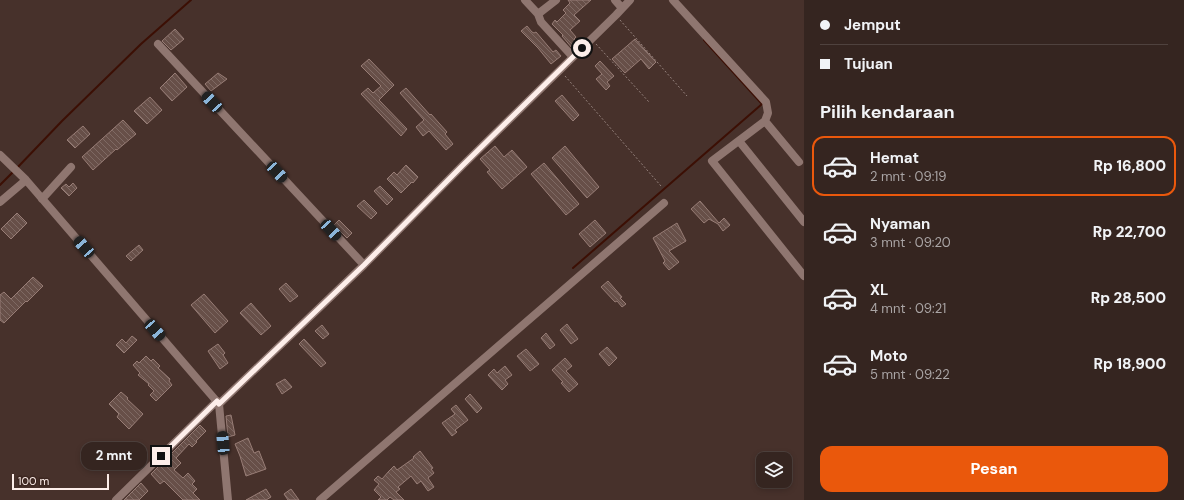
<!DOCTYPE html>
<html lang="id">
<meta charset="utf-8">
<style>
:root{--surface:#352520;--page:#3d2d29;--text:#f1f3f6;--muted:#aaa5a5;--line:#4f423e;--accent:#ea580c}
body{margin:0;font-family:"DM Sans",sans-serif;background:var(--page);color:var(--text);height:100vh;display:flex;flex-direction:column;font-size:15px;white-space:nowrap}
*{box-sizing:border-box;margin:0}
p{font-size:13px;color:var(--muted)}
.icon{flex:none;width:22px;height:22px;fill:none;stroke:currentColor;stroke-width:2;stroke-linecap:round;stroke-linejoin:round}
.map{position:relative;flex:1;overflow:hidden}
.sheet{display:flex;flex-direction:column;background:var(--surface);width:380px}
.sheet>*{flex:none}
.top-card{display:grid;align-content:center;height:88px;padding:0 16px;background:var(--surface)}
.tools{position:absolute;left:756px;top:452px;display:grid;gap:8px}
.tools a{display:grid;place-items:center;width:36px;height:36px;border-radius:8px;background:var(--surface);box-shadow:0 2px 6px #0003,0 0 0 1px var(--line);font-size:20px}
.scale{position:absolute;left:12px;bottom:10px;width:97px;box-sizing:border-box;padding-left:4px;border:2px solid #fdeeea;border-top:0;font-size:11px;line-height:14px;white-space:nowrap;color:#fdeeea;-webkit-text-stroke:3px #3d2721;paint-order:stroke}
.end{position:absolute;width:18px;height:18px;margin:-9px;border:5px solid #fdeeea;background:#111;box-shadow:0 0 0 2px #111}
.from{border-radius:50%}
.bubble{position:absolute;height:28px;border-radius:12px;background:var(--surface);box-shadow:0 2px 6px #0003,0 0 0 1px var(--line);font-size:13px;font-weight:800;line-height:28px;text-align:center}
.car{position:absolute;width:12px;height:24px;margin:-12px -6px;border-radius:5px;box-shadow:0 0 3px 1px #0007;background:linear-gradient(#222 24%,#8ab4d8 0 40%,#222 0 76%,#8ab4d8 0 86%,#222 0)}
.top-card b{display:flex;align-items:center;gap:14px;height:38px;font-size:15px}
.top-card b+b{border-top:1px solid var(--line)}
.top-card i{width:10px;height:10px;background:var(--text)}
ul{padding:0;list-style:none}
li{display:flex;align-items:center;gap:12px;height:60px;margin:0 8px 6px;padding:0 8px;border:2px solid transparent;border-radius:12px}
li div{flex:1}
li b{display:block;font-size:15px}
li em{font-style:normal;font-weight:800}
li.current{border-color:var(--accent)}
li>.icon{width:36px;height:36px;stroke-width:1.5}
h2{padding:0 16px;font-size:18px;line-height:48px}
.primary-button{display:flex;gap:8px;margin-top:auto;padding:8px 16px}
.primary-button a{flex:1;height:46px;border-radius:12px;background:var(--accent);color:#fff;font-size:16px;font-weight:800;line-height:46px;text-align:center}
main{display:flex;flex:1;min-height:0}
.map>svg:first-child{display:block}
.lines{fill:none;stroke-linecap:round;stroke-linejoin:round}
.stream{stroke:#3c0f04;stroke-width:2}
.building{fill:url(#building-back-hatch);stroke:#987d76}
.path{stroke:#94817c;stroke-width:1;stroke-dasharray:2 2;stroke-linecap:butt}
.minor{stroke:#8f7670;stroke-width:8}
.route{stroke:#fdeeea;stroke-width:5}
</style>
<main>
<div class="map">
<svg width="804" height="500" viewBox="0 0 804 500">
<defs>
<pattern id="building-back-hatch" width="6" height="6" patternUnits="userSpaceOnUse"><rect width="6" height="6" fill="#674f48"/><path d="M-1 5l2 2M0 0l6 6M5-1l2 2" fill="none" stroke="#7e6963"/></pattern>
</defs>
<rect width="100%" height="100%" fill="#47312b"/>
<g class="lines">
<!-- stream -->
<path class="stream" d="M 16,169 L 62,121 L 141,44 L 191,0
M 0,185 L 13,172
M 573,268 L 762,104 L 704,40"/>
</g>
<!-- building -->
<path class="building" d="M 568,0 L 591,0 L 574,15 L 580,21 L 570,30 L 576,37 L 574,39 L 578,44 L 573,49 L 562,36 L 563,35 L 552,24 L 555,20 L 557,22 L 566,13 L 563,10 L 570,3 Z
M 527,26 L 532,32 L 534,33 L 536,32 L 553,52 L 556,50 L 561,56 L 551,64 L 538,48 L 521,31 Z
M 175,29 L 184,39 L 171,50 L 162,41 Z
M 635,39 L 656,62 L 649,69 L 641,59 L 625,73 L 612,59 Z
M 369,59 L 394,85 L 379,100 L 407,129 L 401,136 L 361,94 L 368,88 L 373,93 L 381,86 L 361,66 Z
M 600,61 L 614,76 L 607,82 L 610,86 L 606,90 L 596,79 L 602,74 L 595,66 Z
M 175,73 L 187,87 L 172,101 L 160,88 Z
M 218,73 L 227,79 L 211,91 L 205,84 Z
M 406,88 L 430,115 L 431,114 L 447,132 L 445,134 L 453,144 L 446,150 L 429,131 L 423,136 L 416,127 L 424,120 L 400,93 Z
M 562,95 L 579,115 L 573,121 L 555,101 Z
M 150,97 L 162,110 L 147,124 L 134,111 Z
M 123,120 L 136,134 L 117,150 L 116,149 L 93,170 L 82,157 Z
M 83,126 L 90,134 L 75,148 L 67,140 Z
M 495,146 L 504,157 L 512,150 L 527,167 L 502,189 L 487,172 L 490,170 L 480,159 Z
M 565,146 L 599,187 L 587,198 L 552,158 Z
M 544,163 L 579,204 L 566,215 L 531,174 Z
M 406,165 L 418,177 L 413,183 L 412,182 L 401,193 L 387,179 L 394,172 L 397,175 Z
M 73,183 L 77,188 L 69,196 L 61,188 L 66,184 L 69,187 Z
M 380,186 L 393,199 L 387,205 L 374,191 Z
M 364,200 L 377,213 L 371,219 L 357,206 Z
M 700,201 L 719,223 L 724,218 L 730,225 L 723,231 L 718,224 L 709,219 L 704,223 L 691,209 Z
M 17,213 L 27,223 L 11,239 L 1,229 Z
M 339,220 L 352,233 L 347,238 L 334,225 Z
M 595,220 L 606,233 L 590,247 L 579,234 Z
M 677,223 L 686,241 L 669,251 L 679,262 L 669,270 L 663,263 L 665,261 L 653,238 Z
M 139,245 L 143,250 L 131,261 L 126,256 Z
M 33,277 L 43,286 L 27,302 L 26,301 L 4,323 L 0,320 L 0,295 L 4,292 L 11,299 Z
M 608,281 L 622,297 L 620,298 L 626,304 L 622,307 L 617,301 L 615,302 L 601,287 Z
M 286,283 L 298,296 L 290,302 L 279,289 Z
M 204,294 L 228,321 L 215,333 L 191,305 Z
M 251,303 L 271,326 L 261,335 L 240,313 Z
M 567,324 L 578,339 L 571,344 L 560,330 Z
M 322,325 L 329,334 L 323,339 L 315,331 Z
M 546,333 L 555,345 L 550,349 L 541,338 Z
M 132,336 L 137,340 L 124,353 L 116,345 L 122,339 L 126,343 Z
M 304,339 L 326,363 L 321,367 L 299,344 Z
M 218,344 L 225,353 L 223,355 L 228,363 L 220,369 L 208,351 Z
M 607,347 L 617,358 L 609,366 L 599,354 Z
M 526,349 L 539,364 L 530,371 L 517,356 Z
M 146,356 L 151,361 L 153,359 L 160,366 L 158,368 L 170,379 L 169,381 L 172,385 L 156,401 L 150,395 L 154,391 L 148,385 L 149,384 L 138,375 L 140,373 L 133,365 L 137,361 L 139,363 Z
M 565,358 L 572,366 L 566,371 L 578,384 L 569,392 L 561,383 L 563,382 L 552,370 Z
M 505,366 L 512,375 L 505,380 L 508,384 L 502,390 L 488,375 L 494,369 L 497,373 Z
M 285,379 L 292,387 L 282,394 L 276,384 Z
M 121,392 L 128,398 L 127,399 L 143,414 L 129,429 L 117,417 L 119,414 L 109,404 Z
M 470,394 L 482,408 L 477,413 L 465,399 Z
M 456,405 L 468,420 L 455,430 L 457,432 L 452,436 L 442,423 L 455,414 L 451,409 Z
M 231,415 L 235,435 L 228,437 L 226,416 Z
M 200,425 L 206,431 L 196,441 L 197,442 L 192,447 L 189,444 L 176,458 L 181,463 L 174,470 L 183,478 L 188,473 L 195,481 L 192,484 L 197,489 L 193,493 L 200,500 L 183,500 L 164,481 L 160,484 L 151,474 Z
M 248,438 L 254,453 L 259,451 L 266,469 L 246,476 L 240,456 L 235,444 Z
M 420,451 L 433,468 L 431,469 L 434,473 L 428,478 L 434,487 L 428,491 L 421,481 L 417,484 L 411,476 L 398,487 L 400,489 L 396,492 L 404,500 L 394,500 L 390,497 L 387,500 L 378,500 L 381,497 L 374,490 L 379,484 L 374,480 L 378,476 L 382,479 L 389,471 L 394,466 L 397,470 L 414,458 L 413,457 Z
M 141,483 L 148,491 L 139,500 L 124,500 Z
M 266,489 L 271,497 L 266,500 L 246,500 Z
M 291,489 L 299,500 L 288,500 L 284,494 Z"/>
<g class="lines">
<!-- path -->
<path class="path" d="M 620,20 L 687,96
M 596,44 L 649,102
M 565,76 L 661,186"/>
<!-- minor -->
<path class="minor" d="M 525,0 L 538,14 L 541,22 L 573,57
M 615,0 L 622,8
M 673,0 L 766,102 L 768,113 L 765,121 L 712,161 L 804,276
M 538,14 L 556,0
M 158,44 L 364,265
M 765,121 L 799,162
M 739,141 L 804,222
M 0,155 L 26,180 L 219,404 L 228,500
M 42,199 L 71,167
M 0,202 L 26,180
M 219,404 L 364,265 L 462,166 L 616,15 L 630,0
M 116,500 L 217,401
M 320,500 L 664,203"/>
</g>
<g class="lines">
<!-- route -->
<path class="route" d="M 161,456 L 217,401 L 219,404 L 364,265 L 462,166 L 582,48"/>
</g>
</svg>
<div class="tools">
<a><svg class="icon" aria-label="layers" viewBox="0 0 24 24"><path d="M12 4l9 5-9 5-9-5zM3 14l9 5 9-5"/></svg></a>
</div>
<div class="scale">100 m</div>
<i class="end from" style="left:582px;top:48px"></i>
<i class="end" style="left:161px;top:456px"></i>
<div class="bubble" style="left:81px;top:442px;width:66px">2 mnt</div>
<i class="car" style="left:212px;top:102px;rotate:317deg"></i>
<i class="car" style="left:277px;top:172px;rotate:137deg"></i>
<i class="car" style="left:331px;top:230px;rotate:137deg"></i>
<i class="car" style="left:84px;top:247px;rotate:319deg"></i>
<i class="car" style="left:155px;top:330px;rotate:139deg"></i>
<i class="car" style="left:223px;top:443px;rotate:355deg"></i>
</div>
<section class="sheet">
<div class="top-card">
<b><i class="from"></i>Jemput</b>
<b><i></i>Tujuan</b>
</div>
<h2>Pilih kendaraan</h2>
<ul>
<li class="current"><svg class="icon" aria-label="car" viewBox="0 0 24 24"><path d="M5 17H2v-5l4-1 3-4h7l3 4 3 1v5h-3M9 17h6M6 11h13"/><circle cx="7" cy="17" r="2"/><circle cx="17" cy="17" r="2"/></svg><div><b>Hemat</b><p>2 mnt · 09:19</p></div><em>Rp 16,800</em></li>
<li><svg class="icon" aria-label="car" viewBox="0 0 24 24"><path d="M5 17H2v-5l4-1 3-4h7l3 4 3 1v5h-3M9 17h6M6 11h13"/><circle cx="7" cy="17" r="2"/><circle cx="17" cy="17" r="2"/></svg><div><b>Nyaman</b><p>3 mnt · 09:20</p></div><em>Rp 22,700</em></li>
<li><svg class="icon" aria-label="car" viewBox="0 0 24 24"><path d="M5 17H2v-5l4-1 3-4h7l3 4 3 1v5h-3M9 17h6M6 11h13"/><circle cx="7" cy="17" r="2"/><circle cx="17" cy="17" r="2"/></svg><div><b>XL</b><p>4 mnt · 09:21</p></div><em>Rp 28,500</em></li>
<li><svg class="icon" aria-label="car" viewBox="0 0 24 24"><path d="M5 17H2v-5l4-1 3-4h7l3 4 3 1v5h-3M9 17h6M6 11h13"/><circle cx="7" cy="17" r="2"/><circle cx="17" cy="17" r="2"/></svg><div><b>Moto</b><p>5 mnt · 09:22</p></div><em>Rp 18,900</em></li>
</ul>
<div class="primary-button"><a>Pesan</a></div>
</section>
</main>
